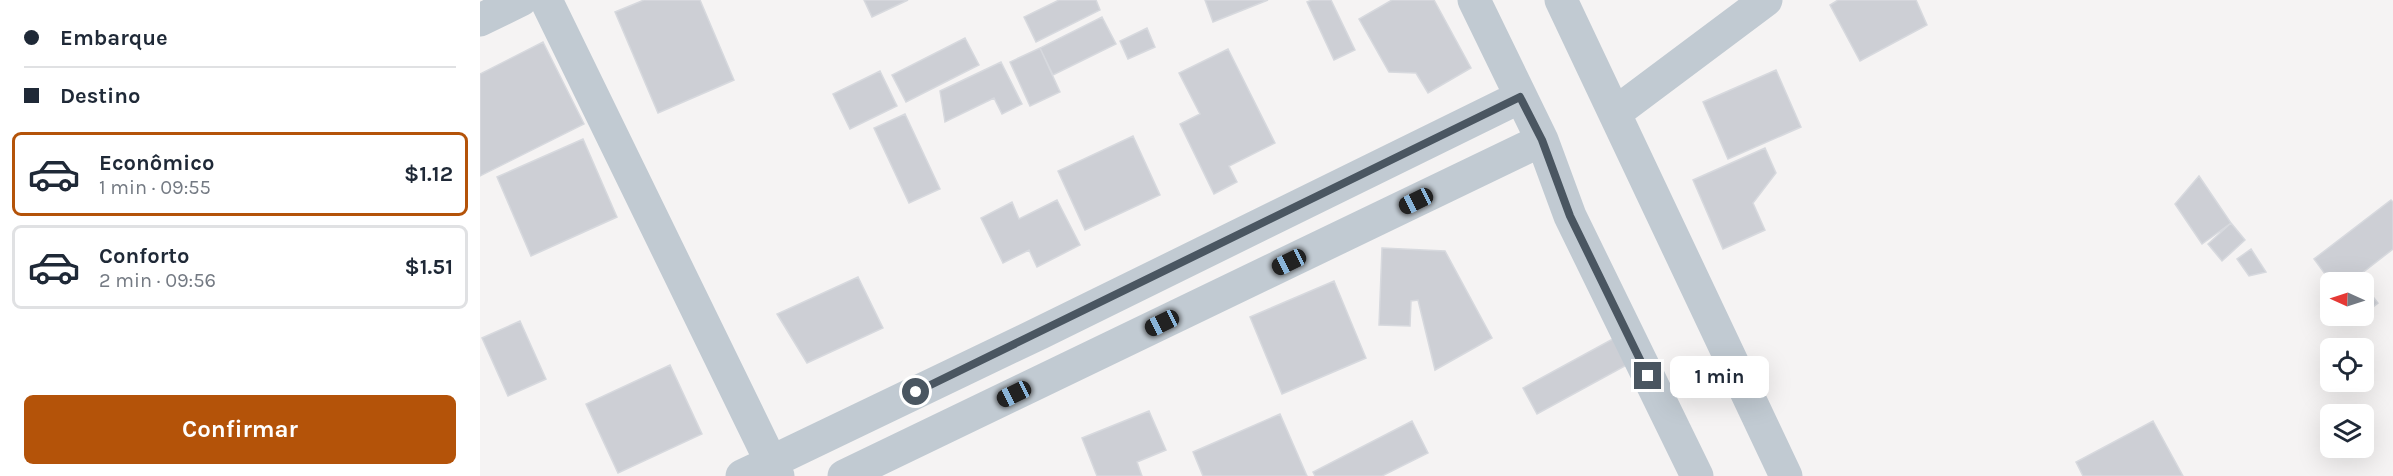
<!DOCTYPE html>
<html lang="pt">
<meta charset="utf-8">
<style>
:root{--surface:#fff;--page:#f2f2f3;--text:#1f2937;--muted:#747a83;--line:#e0e1e3;--accent:#b45309}
body{margin:0;font-family:Karla,sans-serif;background:var(--page);color:var(--text);height:100vh;display:flex;flex-direction:column;font-size:22px;white-space:nowrap}
*{box-sizing:border-box;margin:0}
p{font-size:20px;color:var(--muted)}
.icon{flex:none;width:33px;height:33px;fill:none;stroke:currentColor;stroke-width:2;stroke-linecap:round;stroke-linejoin:round}
.map{position:relative;flex:1;overflow:hidden}
.drawer{display:flex;flex-direction:column;background:var(--surface);width:480px}
.drawer>*{flex:none}
.guide{display:grid;align-content:center;height:132px;padding:0 24px;background:var(--surface)}
.needle{width:39px;rotate:273deg}
.fabs{position:absolute;left:1840px;top:272px;display:grid;gap:12px}
.fabs a{display:grid;place-items:center;width:54px;height:54px;border-radius:9px;background:var(--surface);box-shadow:0 6px 24px #0002;font-size:30px}
.end{position:absolute;width:27px;height:27px;margin:-14px;border:8px solid #4a5661;background:#fff;box-shadow:0 0 0 3px #fff}
.from{border-radius:50%}
.bubble{position:absolute;height:42px;border-radius:9px;background:var(--surface);box-shadow:0 6px 24px #0002;font-size:20px;font-weight:700;line-height:42px;text-align:center}
.car{position:absolute;width:18px;height:36px;margin:-18px -9px;border-radius:8px;box-shadow:0 0 4px 2px #0007;background:linear-gradient(#222 24%,#8ab4d8 0 40%,#222 0 76%,#8ab4d8 0 86%,#222 0)}
.guide b{display:flex;align-items:center;gap:21px;height:57px;font-size:22px}
.guide b+b{border-top:2px solid var(--line)}
.guide i{width:15px;height:15px;background:var(--text)}
ul{padding:0;list-style:none}
li{display:flex;align-items:center;gap:18px;height:84px;margin:0 12px 9px;padding:0 12px;border:3px solid var(--line);border-radius:9px}
li div{flex:1}
li b{display:block;font-size:22px}
li em{font-style:normal;font-weight:700}
li.current{border-color:var(--accent)}
li>.icon{width:54px;height:54px;stroke-width:1.5}
.cta{display:flex;gap:12px;margin-top:auto;padding:12px 24px}
.cta a{flex:1;height:69px;border-radius:9px;background:var(--accent);color:#fff;font-size:24px;font-weight:700;line-height:69px;text-align:center}
main{display:flex;flex:1;min-height:0}
.map>svg:first-child{display:block}
.building{fill:#cdcfd5;stroke:#d7d9de;stroke-width:1.5}
.lines{fill:none;stroke-linecap:round;stroke-linejoin:round}
.minor{stroke:#c1cad2;stroke-width:33}
.route{stroke:#4a5661;stroke-width:8}
</style>
<main>
<section class="drawer">
<div class="guide">
<b><i class="from"></i>Embarque</b>
<b><i></i>Destino</b>
</div>
<ul>
<li class="current"><svg class="icon" aria-label="car" viewBox="0 0 24 24"><path d="M5 17H2v-5l4-1 3-4h7l3 4 3 1v5h-3M9 17h6M6 11h13"/><circle cx="7" cy="17" r="2"/><circle cx="17" cy="17" r="2"/></svg><div><b>Econômico</b><p>1 min · 09:55</p></div><em>$1.12</em></li>
<li><svg class="icon" aria-label="car" viewBox="0 0 24 24"><path d="M5 17H2v-5l4-1 3-4h7l3 4 3 1v5h-3M9 17h6M6 11h13"/><circle cx="7" cy="17" r="2"/><circle cx="17" cy="17" r="2"/></svg><div><b>Conforto</b><p>2 min · 09:56</p></div><em>$1.51</em></li>
</ul>
<div class="cta"><a>Confirmar</a></div>
</section>
<div class="map">
<svg width="1913" height="476" viewBox="0 0 1913 476">
<rect width="100%" height="100%" fill="#f5f3f3"/>
<!-- building -->
<path class="building" d="M 164,0 L 220,0 L 254,80 L 178,113 L 135,12 Z
M 384,0 L 428,0 L 392,17 Z
M 579,0 L 616,0 L 620,10 L 556,42 L 544,17 Z
M 725,0 L 788,0 L 733,22 Z
M 832,0 L 851,0 L 875,50 L 854,60 L 827,2 Z
M 912,0 L 954,0 L 991,68 L 948,93 L 936,73 L 909,72 L 879,19 Z
M 1358,0 L 1436,0 L 1447,25 L 1380,61 L 1350,5 Z
M 622,17 L 636,44 L 573,75 L 560,48 Z
M 667,28 L 675,47 L 648,59 L 640,41 Z
M 485,38 L 499,65 L 426,102 L 412,75 Z
M 63,42 L 104,124 L 0,176 L 0,74 Z
M 560,48 L 580,92 L 550,106 L 530,62 Z
M 748,49 L 795,143 L 749,166 L 757,182 L 734,194 L 700,124 L 720,114 L 699,73 Z
M 521,62 L 542,104 L 522,114 L 514,98 L 465,122 L 460,91 Z
M 1296,70 L 1321,127 L 1248,159 L 1223,102 Z
M 400,71 L 417,106 L 370,129 L 353,94 Z
M 425,114 L 460,189 L 429,203 L 394,128 Z
M 653,136 L 680,195 L 605,230 L 578,171 Z
M 103,139 L 137,217 L 51,256 L 17,177 Z
M 1285,148 L 1296,173 L 1273,203 L 1285,230 L 1243,249 L 1213,180 Z
M 1719,176 L 1751,223 L 1722,244 L 1695,204 Z
M 577,200 L 600,245 L 557,267 L 549,250 L 523,263 L 501,218 L 532,202 L 539,219 Z
M 1911,200 L 1913,202 L 1913,249 L 1877,277 L 1881,282 L 1851,282 L 1834,259 Z
M 1751,223 L 1765,240 L 1742,261 L 1728,244 Z
M 902,248 L 965,251 L 1012,338 L 955,370 L 938,300 L 931,301 L 930,326 L 899,325 Z
M 1771,249 L 1786,272 L 1769,276 L 1757,259 Z
M 378,277 L 403,328 L 327,363 L 297,314 Z
M 854,281 L 886,358 L 802,394 L 770,317 Z
M 1884,285 L 1898,303 L 1884,314 Z
M 40,321 L 66,379 L 28,396 L 2,338 Z
M 1140,335 L 1154,361 L 1057,414 L 1043,388 Z
M 190,365 L 222,434 L 138,473 L 106,404 Z
M 669,411 L 686,450 L 657,462 L 662,476 L 617,476 L 602,438 Z
M 800,414 L 827,476 L 723,476 L 713,452 Z
M 932,421 L 948,453 L 902,476 L 835,476 L 833,472 Z
M 1673,421 L 1703,476 L 1603,476 L 1596,462 Z"/>
<g class="lines">
<!-- minor -->
<path class="minor" d="M 66,0 L 298,476
M 994,0 L 1062,140 L 1090,216 L 1217,476
M 1081,0 L 1306,476
M 0,20 L 41,0
M 1135,113 L 1286,0
M 262,476 L 560,333 L 1040,97
M 364,476 L 1062,140"/>
</g>
<g class="lines">
<!-- route -->
<path class="route" d="M 436,392 L 1040,97 L 1062,140 L 1090,216 L 1168,376"/>
</g>
</svg>
<div class="fabs">
<a><svg class="needle" viewBox="-14 -14 28 28"><path d="M0-13l5 13h-10z" fill="#e53935"/><path d="M0 13l5-13h-10z" fill="#747a83"/></svg></a>
<a><svg class="icon" aria-label="locate" viewBox="0 0 24 24"><circle cx="12" cy="12" r="6"/><path d="M12 2v4M12 18v4M2 12h4M18 12h4"/></svg></a>
<a><svg class="icon" aria-label="layers" viewBox="0 0 24 24"><path d="M12 4l9 5-9 5-9-5zM3 14l9 5 9-5"/></svg></a>
</div>
<i class="end from" style="left:436px;top:392px"></i>
<i class="end" style="left:1168px;top:376px"></i>
<div class="bubble" style="left:1190px;top:356px;width:99px">1 min</div>
<i class="car" style="left:936px;top:201px;rotate:244deg"></i>
<i class="car" style="left:809px;top:262px;rotate:244deg"></i>
<i class="car" style="left:682px;top:323px;rotate:244deg"></i>
<i class="car" style="left:534px;top:394px;rotate:244deg"></i>
</div>
</main>
